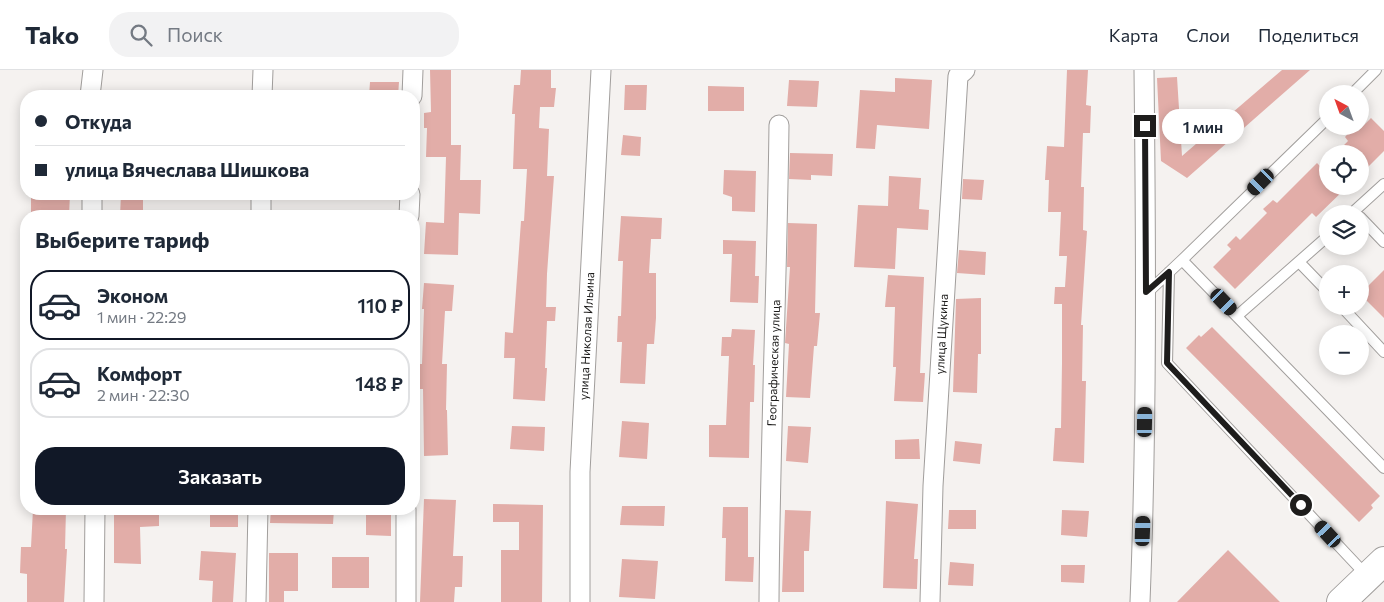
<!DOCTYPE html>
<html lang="ru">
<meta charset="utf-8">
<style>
:root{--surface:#fff;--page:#f2f2f3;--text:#1f2937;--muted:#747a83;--line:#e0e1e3;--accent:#111827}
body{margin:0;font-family:Commissioner,sans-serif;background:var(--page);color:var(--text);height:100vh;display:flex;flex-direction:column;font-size:19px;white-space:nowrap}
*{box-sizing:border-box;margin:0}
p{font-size:16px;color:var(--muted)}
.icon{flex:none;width:28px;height:28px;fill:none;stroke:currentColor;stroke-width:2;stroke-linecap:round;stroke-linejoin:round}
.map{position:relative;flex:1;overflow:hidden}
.drawer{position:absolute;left:20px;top:140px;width:400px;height:305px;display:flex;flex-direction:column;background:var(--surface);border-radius:20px;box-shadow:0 2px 12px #0003}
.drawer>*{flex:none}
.banner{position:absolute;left:20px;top:20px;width:400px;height:110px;border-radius:20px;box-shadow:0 2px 12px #0003;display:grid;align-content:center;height:110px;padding:0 15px;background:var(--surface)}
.needle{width:32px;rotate:319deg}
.tools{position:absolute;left:1319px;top:15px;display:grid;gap:10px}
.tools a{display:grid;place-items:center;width:50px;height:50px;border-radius:50%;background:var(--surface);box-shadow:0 2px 12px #0003;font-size:25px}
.end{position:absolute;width:22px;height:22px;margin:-11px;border:6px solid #1e1d1c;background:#fff;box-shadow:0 0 0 2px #fff}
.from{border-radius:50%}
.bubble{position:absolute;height:35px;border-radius:18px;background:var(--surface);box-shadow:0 2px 12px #0003;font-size:16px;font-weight:600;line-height:35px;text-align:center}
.car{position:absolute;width:15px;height:30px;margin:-15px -8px;border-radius:6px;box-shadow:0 0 4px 1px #0007;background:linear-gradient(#222 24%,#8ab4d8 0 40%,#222 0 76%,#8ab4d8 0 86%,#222 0)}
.banner b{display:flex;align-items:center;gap:18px;height:48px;font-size:19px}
.banner b+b{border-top:1px solid var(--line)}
.banner i{width:12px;height:12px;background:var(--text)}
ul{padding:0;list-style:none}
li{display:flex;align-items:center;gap:15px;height:70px;margin:0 10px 8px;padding:0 5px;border:2px solid var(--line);border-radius:20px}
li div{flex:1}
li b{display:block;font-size:19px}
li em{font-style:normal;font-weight:600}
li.on{border-color:var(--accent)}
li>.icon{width:45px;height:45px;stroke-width:1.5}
h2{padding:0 15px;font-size:22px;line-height:60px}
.action{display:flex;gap:10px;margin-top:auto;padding:10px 15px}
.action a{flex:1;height:58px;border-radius:20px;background:var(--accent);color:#fff;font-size:20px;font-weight:600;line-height:58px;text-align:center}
header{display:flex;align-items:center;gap:30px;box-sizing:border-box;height:70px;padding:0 25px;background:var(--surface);border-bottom:1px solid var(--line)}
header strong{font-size:24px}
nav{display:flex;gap:28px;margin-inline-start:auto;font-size:18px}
.search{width:350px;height:45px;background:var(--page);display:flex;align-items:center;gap:12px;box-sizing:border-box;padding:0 18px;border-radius:20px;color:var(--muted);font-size:19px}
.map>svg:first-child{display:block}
.building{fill:#e2ada8}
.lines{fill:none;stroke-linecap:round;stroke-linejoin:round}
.lane-casing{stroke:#a19e9c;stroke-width:12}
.street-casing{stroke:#a19e9c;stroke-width:21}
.secondary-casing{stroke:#a19e9c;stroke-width:30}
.lane{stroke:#fff;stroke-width:10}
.street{stroke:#fff;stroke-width:19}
.secondary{stroke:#fff;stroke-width:28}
.route{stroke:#1e1d1c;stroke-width:6}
.labels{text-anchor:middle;stroke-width:5;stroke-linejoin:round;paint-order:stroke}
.street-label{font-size:12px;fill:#1e1d1c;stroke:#fff}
</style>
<header>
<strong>Tako</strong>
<div class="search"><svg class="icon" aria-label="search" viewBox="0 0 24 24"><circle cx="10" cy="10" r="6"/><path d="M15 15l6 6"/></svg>Поиск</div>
<nav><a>Карта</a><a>Слои</a><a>Поделиться</a></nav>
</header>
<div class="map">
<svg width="1384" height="532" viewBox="0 0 1384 532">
<rect width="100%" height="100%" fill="#f5f2f0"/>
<!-- building -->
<path class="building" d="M 430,0 L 451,0 L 451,75 L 461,75 L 460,110 L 481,110 L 480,144 L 459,143 L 458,185 L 424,184 L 426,152 L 444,153 L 446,87 L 426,87 L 427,58 L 424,58 L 424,43 L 431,42 Z
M 521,0 L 551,0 L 551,18 L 556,18 L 554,37 L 540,37 L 539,58 L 549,59 L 547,106 L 554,106 L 547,204 L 546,237 L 556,237 L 555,251 L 547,251 L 545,298 L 547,298 L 545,331 L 513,329 L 515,288 L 504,288 L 505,262 L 513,263 L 521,151 L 524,151 L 527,99 L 513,99 L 515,44 L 512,44 L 514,15 L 520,15 Z
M 1067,0 L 1088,0 L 1086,35 L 1091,36 L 1090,63 L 1083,63 L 1081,117 L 1084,117 L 1083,160 L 1087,161 L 1081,255 L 1083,255 L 1082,311 L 1086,311 L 1084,393 L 1053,391 L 1055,358 L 1061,358 L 1062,293 L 1062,234 L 1054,234 L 1055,217 L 1065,217 L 1067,186 L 1059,186 L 1061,142 L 1048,142 L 1049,110 L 1045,110 L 1047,76 L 1064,77 Z
M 1282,0 L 1310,0 L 1187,108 L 1161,91 L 1157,8 L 1177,7 L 1182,86 Z
M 895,8 L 932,10 L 929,59 L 877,55 L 875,79 L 856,78 L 860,20 L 895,22 Z
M 789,10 L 819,11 L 817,37 L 787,36 Z
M 370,12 L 399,12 L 398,26 L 369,26 Z
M 625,15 L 647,15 L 646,40 L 624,40 Z
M 708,16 L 744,17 L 744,41 L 708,41 Z
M 1371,48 L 1384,61 L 1384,81 L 1360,105 L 1360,84 L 1335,84 L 1348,71 L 1345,67 L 1354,57 L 1358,61 Z
M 623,65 L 641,67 L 640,86 L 621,85 Z
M 790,83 L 833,84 L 832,106 L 811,105 L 811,110 L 789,109 Z
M 1317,93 L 1328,104 L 1328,116 L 1348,116 L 1316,147 L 1312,143 L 1235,219 L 1213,197 L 1231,179 L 1227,175 L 1236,166 L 1240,170 L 1267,143 L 1263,139 L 1273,130 L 1277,133 Z
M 724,100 L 756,101 L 755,142 L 732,141 L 732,127 L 723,124 Z
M 889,106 L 921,108 L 919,139 L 929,140 L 928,160 L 897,158 L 895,199 L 854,197 L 858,135 L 888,136 Z
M 963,109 L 984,110 L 982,130 L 962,129 Z
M 31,124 L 70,124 L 69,146 L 31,146 Z
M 121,124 L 143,124 L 143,146 L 120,146 Z
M 621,146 L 662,148 L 661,169 L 651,169 L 649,203 L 656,203 L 656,248 L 654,274 L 647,274 L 645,314 L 620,313 L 622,272 L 617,272 L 618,246 L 621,246 L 623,191 L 618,191 Z
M 788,153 L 817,154 L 815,243 L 820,243 L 817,276 L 814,276 L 810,328 L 786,327 L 789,274 L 785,273 L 790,197 L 787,197 Z
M 723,170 L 756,171 L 755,206 L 759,206 L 758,233 L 730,232 L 732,184 L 723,184 Z
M 959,180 L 986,182 L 985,205 L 957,203 Z
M 1384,200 L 1384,248 L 1360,224 Z
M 888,205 L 924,207 L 920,303 L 925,303 L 923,332 L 894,331 L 896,297 L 893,297 L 895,237 L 885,237 Z
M 424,213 L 454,215 L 452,241 L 445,241 L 442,294 L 447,294 L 446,340 L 447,340 L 448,385 L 424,386 L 423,319 L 418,319 L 419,294 L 422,294 L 424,239 L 422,239 Z
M 981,228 L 981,284 L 978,284 L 977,323 L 953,322 L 956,229 Z
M 1212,257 L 1380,426 L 1371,435 L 1373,438 L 1359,452 L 1186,278 L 1199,265 L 1201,267 Z
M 732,259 L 755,260 L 753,295 L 755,295 L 754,332 L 750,332 L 749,388 L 709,387 L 709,355 L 726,355 L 729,286 L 721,286 L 722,267 L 731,267 Z
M 622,351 L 649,353 L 647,389 L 619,387 Z
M 512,356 L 545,357 L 544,381 L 510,379 Z
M 788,356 L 811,357 L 808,393 L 786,391 Z
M 919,369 L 920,389 L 895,389 L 895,370 Z
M 955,371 L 982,374 L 980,394 L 953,391 Z
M 424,429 L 456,430 L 453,486 L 463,486 L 462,517 L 455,517 L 454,532 L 420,532 Z
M 886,431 L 918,434 L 914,489 L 918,489 L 917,519 L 883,518 Z
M 493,434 L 543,435 L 542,532 L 501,532 L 501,480 L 519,480 L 519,452 L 493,452 Z
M 622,436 L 665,436 L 664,456 L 620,455 Z
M 723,437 L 748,437 L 748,487 L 754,487 L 753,512 L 725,511 L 726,468 L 722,468 Z
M 33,439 L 66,439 L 65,479 L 67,479 L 64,532 L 27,532 L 27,504 L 20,503 L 21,477 L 31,477 Z
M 114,439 L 159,439 L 159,456 L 140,457 L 141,494 L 114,493 Z
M 210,439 L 238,439 L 238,457 L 210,457 Z
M 271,439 L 334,439 L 333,454 L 270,453 Z
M 366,439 L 391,439 L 391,466 L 366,465 Z
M 785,440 L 811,441 L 809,481 L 804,481 L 804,522 L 782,522 Z
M 949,440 L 976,440 L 976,459 L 948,459 Z
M 1062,440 L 1089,441 L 1087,467 L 1061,465 Z
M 1228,480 L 1280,532 L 1177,532 Z
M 201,481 L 236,483 L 233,532 L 212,532 L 213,511 L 199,510 Z
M 269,483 L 298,483 L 298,521 L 284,521 L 284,532 L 269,532 Z
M 332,487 L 369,487 L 369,518 L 332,518 Z
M 622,489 L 658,491 L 655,529 L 619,527 Z
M 950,492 L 974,494 L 973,516 L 948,515 Z
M 1061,495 L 1085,495 L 1084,513 L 1061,512 Z"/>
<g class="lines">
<defs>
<path id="lane" d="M 1352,24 L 1376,0
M 1351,144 L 1384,114
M 1360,147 L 1384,172
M 1182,190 L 1384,398
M 1299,192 L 1328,222
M 1169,202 L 1167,293 L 1367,506
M 1147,223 L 1182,190 L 1328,48
M 1341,236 L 1384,282
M 1237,246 L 1328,166"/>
<path id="street" d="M 90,26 L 93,0
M 262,26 L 263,0
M 412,26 L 413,0
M 92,124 L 92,146
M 261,146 L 261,124
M 409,146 L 410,124
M 94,532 L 95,439
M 256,532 L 258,439
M 406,532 L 406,439
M 580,532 L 580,402 L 601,0
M 769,532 C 770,373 777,214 779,55
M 930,532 L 933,416 L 958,6 L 965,0
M 1140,532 C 1147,355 1146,177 1144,0"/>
<path id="secondary" d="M 1341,532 L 1384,491"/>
</defs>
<!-- lane casing -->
<use href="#lane" class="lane-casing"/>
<!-- street casing -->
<use href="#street" class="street-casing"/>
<!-- secondary casing -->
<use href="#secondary" class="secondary-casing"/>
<!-- lane -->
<use href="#lane" class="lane"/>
<!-- street -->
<use href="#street" class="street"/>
<!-- secondary -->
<use href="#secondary" class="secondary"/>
</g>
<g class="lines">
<!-- route -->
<path class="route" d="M 1145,56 L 1146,222 L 1169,202 L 1167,293 L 1301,435"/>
</g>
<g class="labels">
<!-- street labels -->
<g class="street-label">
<text transform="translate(942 264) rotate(-87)" y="4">улица Щукина</text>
<text transform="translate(587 266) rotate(-87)" y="4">улица Николая Ильина</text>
<text transform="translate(774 293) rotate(-88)" y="4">Географическая улица</text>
</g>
</g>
</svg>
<div class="tools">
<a><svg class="needle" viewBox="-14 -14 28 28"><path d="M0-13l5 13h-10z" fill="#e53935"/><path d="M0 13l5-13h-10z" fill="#747a83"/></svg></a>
<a><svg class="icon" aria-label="locate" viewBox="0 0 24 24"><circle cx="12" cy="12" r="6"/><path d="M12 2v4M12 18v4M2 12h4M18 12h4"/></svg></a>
<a><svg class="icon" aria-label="layers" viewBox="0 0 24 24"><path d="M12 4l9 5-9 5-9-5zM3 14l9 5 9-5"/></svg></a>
<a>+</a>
<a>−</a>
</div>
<i class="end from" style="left:1301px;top:435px"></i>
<i class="end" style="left:1145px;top:56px"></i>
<div class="bubble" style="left:1162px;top:39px;width:82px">1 мин</div>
<i class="car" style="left:1261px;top:112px;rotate:225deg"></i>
<i class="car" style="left:1224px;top:232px;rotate:136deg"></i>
<i class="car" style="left:1145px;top:352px;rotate:1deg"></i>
<i class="car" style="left:1143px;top:461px;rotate:2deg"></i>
<i class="car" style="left:1328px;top:464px;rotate:317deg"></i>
<div class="banner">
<b><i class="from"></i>Откуда</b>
<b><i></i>улица Вячеслава Шишкова</b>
</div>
<section class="drawer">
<h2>Выберите тариф</h2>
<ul>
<li class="on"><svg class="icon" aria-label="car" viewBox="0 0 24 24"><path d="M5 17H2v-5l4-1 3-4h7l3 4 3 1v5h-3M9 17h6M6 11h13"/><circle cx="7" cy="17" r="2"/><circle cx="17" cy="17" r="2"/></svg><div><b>Эконом</b><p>1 мин · 22:29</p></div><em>110 ₽</em></li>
<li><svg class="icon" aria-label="car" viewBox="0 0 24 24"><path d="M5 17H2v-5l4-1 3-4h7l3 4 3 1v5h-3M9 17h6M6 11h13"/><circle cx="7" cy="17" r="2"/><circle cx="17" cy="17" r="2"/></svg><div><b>Комфорт</b><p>2 мин · 22:30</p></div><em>148 ₽</em></li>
</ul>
<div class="action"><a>Заказать</a></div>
</section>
</div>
